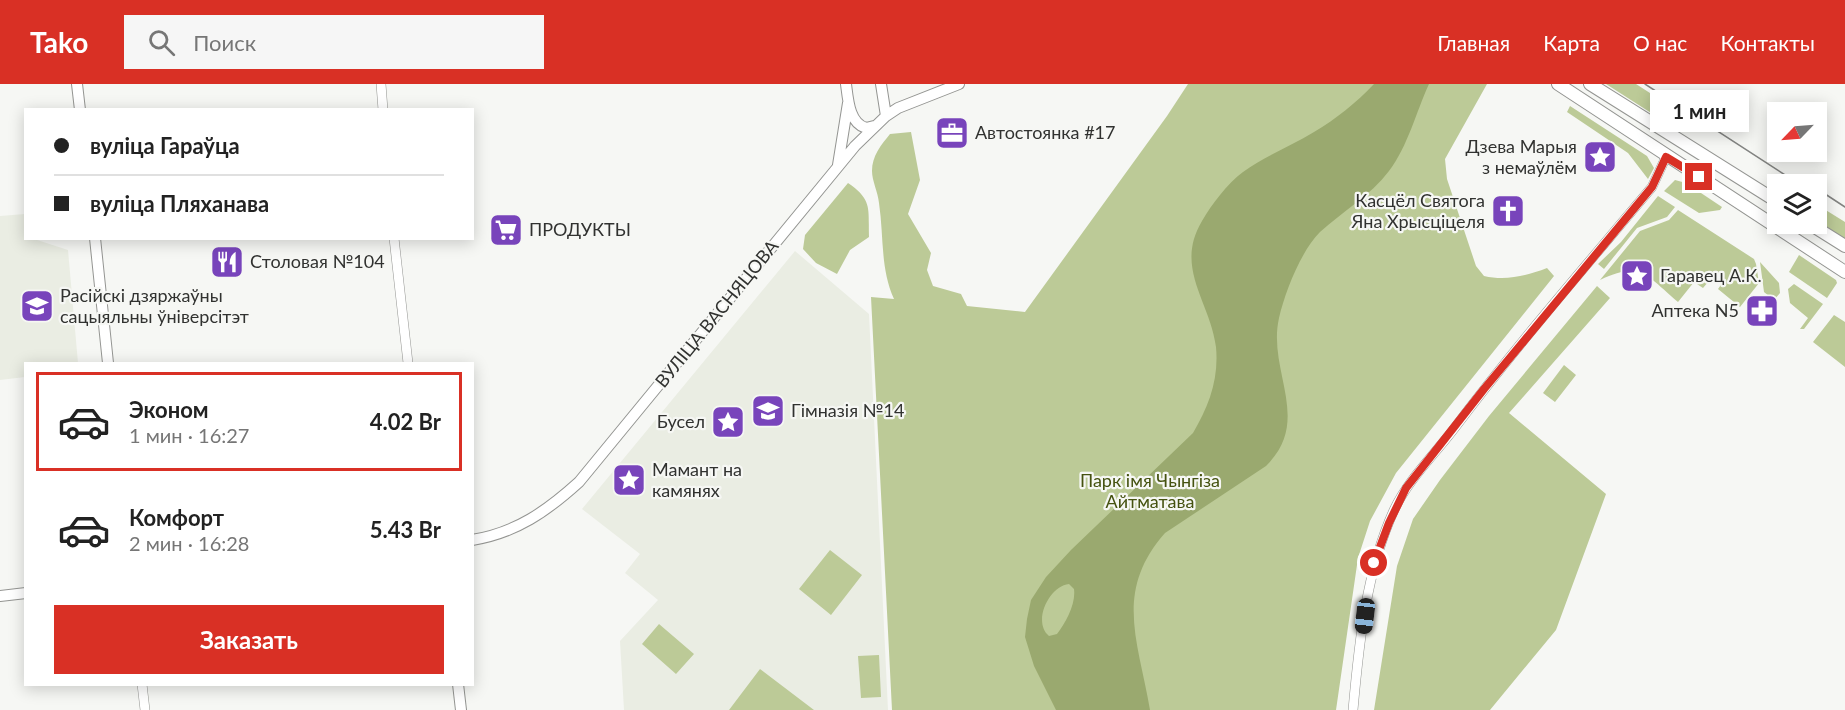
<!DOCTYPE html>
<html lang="ru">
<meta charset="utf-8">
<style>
:root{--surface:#fff;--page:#f6f6f6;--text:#222;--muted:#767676;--line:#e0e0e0;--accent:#d93025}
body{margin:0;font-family:Lato,sans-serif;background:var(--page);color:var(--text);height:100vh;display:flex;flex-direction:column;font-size:22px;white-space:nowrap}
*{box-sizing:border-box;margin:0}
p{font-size:20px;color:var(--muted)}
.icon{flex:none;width:33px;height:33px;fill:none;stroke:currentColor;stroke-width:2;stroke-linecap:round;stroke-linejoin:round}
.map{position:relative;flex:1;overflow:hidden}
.panel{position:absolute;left:24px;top:278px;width:450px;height:324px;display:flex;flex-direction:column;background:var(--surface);border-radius:0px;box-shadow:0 3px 15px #0003}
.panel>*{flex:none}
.top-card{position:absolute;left:24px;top:24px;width:450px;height:132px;border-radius:0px;box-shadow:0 3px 15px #0003;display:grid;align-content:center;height:132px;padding:0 30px;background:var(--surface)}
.needle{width:39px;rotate:245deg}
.tools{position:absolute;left:1767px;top:18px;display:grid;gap:12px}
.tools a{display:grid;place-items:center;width:60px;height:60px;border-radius:0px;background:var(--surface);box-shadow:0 3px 15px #0003;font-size:30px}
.end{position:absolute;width:27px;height:27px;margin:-14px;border:8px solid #d93025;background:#fff;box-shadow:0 0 0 3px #fff}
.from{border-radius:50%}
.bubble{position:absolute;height:42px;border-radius:0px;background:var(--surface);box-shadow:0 3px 15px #0003;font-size:20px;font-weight:700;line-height:42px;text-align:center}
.car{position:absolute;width:18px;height:36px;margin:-18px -9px;border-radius:8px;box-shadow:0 0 4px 2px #0007;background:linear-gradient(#222 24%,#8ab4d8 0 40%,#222 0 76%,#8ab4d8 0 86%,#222 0)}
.top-card b{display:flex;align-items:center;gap:21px;height:57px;font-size:22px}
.top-card b+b{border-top:2px solid var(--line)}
.top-card i{width:15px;height:15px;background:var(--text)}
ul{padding:10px 0 0;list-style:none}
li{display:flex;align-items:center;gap:18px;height:99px;margin:0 12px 9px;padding:0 18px;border:3px solid transparent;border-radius:0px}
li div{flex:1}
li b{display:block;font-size:22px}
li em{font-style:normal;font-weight:700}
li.current{border-color:var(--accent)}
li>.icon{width:54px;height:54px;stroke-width:1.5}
.primary-button{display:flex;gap:12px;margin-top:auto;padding:12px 30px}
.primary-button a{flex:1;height:69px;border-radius:0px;background:var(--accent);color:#fff;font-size:24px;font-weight:700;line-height:69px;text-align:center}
header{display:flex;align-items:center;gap:36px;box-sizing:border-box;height:84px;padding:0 30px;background:var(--accent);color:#fff}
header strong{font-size:28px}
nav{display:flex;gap:33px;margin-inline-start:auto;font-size:21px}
.search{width:420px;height:54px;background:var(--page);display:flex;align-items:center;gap:15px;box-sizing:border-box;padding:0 21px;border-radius:0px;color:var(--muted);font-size:22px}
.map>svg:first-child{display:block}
.built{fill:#eaede3}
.green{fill:#bcca97}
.water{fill:#9aa96f;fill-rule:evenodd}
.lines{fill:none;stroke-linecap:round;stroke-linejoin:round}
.minor-casing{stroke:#949592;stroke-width:10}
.tertiary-casing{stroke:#949592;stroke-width:12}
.secondary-casing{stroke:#949592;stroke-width:14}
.minor{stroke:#fff;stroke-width:9}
.tertiary{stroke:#fff;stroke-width:10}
.secondary{stroke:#fff;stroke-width:12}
.tram{stroke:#838482;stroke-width:1.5}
.route{stroke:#d93025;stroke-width:8}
.labels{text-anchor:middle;stroke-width:4.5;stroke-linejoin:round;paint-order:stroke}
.poi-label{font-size:18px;fill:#313230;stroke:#f6f7f4;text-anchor:start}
.street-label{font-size:18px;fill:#313230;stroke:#f6f7f4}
.park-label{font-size:18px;fill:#455210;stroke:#f6f7f4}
</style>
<header>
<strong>Tako</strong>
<div class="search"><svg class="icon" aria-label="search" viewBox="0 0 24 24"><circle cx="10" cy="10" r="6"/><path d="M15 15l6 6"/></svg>Поиск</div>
<nav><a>Главная</a><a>Карта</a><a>О нас</a><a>Контакты</a></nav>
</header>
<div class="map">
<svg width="1845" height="626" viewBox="0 0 1845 626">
<rect width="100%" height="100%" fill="#f6f7f4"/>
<!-- built -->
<path class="built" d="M 25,130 L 26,154 L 34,155 L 68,166 L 78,279 L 26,279 L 25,293 L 0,296 L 0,132 Z
M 795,167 L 869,230 L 888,626 L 624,626 L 620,557 L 658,516 L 625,489 L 640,470 L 582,425 Z"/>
<!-- green -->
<path class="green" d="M 1188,0 L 1487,0 L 1445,75 L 1447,95 L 1476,182 L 1484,192 C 1506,197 1526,192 1547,184 L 1554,192 L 1396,389 L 1370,437 L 1358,474 L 1336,626 L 892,626 L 871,213 L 894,215 C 880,184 884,152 879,119 C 878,108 872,97 872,87 C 872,72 881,61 890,50 L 911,48 L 920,96 L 908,130 L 931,169 L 927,186 L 933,202 L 961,210 L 967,222 L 1025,228 L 1167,32 Z
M 1606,0 L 1636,0 L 1681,29 L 1673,43 Z
M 1570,22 L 1647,72 L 1654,84 L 1648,95 L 1628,69 L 1567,28 Z
M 1675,96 L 1686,99 L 1722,123 L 1720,126 L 1699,129 L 1664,107 Z
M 848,99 C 873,116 868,125 869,153 L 850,166 L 837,190 L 816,179 L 803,165 L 805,151 Z
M 1658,112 L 1675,123 L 1667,133 L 1637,144 L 1604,185 L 1598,180 L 1621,158 Z
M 1816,120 L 1845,138 L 1845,155 L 1817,136 Z
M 1678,126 L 1754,175 L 1756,180 L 1759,199 L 1740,223 L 1718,205 L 1723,198 L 1714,191 L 1703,204 L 1694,198 L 1678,218 C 1647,192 1641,176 1600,196 L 1640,147 L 1669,136 Z
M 1799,171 L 1836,196 L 1837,199 L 1827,214 L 1789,188 Z
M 1760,178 L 1779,199 L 1780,209 L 1774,216 L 1764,208 Z
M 1794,200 L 1823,220 L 1804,245 L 1800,245 L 1808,234 L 1790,219 L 1788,205 Z
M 1597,202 L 1610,214 L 1509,329 L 1606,410 L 1556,546 L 1490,626 L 1374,626 L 1397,482 L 1413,435 L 1440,396 L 1489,332 Z
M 1834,231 L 1845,238 L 1845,283 L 1813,258 Z
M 1564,281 L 1576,291 L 1555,318 L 1543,309 Z
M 830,466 L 862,491 L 831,531 L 799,505 Z
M 659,540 L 694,570 L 676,590 L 642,560 Z
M 879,571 L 881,613 L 861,614 L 858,572 Z
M 760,585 L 814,626 L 729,626 Z"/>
<!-- water -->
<path class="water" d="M 1374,0 L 1429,0 C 1416,28 1408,62 1389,87 C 1370,112 1343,127 1320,148 C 1301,167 1285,208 1279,234 C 1267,287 1313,336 1266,382 L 1165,449 C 1113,508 1139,559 1150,626 L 1056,626 L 1034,582 L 1025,553 L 1027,535 L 1031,516 L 1046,493 L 1071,466 L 1193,349 C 1209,322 1219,295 1216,263 C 1210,217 1174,184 1202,137 C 1212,120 1227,100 1243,88 C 1265,72 1291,62 1314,48 C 1336,35 1356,19 1374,0 ZM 1069,500 L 1074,505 C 1076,520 1066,538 1057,550 L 1049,552 C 1032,538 1049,502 1069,500 Z"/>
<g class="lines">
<defs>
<path id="minor" d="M 381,0 L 383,26
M 394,154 L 408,279
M 142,600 L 145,626
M 1353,626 C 1359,559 1366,488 1394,426 C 1408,396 1433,372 1453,346 C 1516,262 1585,183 1652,103 L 1666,73"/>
<path id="tertiary" d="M 77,0 L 80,26
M 846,0 C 848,15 849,39 866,44 L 874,42
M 881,0 L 886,32
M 838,81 L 848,19
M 95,154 L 108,279
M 472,456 C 516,449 547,427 579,398 L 855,62 L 886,32 L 898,24 L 959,0
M 0,512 L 26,509
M 458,600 L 461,626"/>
<path id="secondary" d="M 1558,0 C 1653,63 1749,125 1845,188
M 1590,0 L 1778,118
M 1810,140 L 1845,162"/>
</defs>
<!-- minor casing -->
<use href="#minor" class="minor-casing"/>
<!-- tertiary casing -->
<use href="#tertiary" class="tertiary-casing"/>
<!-- secondary casing -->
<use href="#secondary" class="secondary-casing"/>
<!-- minor -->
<use href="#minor" class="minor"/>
<!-- tertiary -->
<use href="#tertiary" class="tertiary"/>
<!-- secondary -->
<use href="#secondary" class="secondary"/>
<!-- tram -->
<path class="tram" d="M 1645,0 L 1799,100
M 1816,104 L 1845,123"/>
</g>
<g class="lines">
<!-- route -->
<path class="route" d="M 1374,479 L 1389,439 L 1406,404 L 1484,305 L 1652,103 L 1666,73 L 1699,93"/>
</g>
<!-- icons -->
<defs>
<symbol id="office-square" viewBox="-11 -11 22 22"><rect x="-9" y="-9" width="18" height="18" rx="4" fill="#7844bb" stroke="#f6f7f4"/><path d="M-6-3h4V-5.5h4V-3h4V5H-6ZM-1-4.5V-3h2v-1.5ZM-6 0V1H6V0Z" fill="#fff"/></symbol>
<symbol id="sight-square" viewBox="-11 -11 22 22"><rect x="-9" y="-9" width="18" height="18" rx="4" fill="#7844bb" stroke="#f6f7f4"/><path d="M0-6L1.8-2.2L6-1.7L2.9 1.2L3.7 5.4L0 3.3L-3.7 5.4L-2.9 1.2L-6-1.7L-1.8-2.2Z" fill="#fff"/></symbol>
<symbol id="church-square" viewBox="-11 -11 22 22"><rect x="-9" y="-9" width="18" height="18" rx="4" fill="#7844bb" stroke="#f6f7f4"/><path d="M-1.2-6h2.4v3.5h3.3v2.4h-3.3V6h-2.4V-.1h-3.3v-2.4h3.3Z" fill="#fff"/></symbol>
<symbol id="supermarket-square" viewBox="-11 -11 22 22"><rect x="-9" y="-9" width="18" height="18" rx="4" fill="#7844bb" stroke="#f6f7f4"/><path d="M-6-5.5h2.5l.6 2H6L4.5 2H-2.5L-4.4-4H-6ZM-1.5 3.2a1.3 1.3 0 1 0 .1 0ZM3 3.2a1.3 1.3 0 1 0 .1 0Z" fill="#fff"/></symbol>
<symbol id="restaurant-square" viewBox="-11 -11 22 22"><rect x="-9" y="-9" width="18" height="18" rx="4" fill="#7844bb" stroke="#f6f7f4"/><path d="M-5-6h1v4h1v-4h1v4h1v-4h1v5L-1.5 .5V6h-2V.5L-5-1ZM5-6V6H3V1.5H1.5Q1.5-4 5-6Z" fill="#fff"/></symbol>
<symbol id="university-square" viewBox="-11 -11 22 22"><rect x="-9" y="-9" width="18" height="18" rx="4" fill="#7844bb" stroke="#f6f7f4"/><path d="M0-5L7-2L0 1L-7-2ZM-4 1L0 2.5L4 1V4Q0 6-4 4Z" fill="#fff"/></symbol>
<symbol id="pharmacy-square" viewBox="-11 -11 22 22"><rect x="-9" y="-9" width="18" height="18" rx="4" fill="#7844bb" stroke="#f6f7f4"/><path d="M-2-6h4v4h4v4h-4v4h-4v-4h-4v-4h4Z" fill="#fff"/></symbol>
<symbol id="school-square" viewBox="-11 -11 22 22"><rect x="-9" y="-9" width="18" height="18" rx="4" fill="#7844bb" stroke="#f6f7f4"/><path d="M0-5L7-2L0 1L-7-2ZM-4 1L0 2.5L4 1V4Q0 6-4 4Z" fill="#fff"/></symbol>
</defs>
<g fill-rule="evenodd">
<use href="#office-square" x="933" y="30" width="38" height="38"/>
<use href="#sight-square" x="1581" y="54" width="38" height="38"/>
<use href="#church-square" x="1489" y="108" width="38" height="38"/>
<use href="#supermarket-square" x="487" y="127" width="38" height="38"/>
<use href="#restaurant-square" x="208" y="159" width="38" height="38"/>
<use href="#sight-square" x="1618" y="173" width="38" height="38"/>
<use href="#university-square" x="18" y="203" width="38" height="38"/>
<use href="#pharmacy-square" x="1743" y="208" width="38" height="38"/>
<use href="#school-square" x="749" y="308" width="38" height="38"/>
<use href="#sight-square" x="709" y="319" width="38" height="38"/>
<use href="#sight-square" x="610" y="377" width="38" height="38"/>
</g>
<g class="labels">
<!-- poi labels -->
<g class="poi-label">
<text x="975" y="55">Автостоянка #17</text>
<text x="1577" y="69" text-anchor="end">Дзева Марыя<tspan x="1577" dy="21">з немаўлём</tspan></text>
<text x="1485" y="123" text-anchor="end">Касцёл Святога<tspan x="1485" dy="21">Яна Хрысціцеля</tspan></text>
<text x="529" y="152">ПРОДУКТЫ</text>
<text x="250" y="184">Столовая №104</text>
<text x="1660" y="198">Гаравец А.К.</text>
<text x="60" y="218">Расійскі дзяржаўны<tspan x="60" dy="21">сацыяльны ўніверсітэт</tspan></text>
<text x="1739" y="233" text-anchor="end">Аптека N5</text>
<text x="791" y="333">Гімназія №14</text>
<text x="705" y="344" text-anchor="end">Бусел</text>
<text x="652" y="392">Мамант на<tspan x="652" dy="21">камянях</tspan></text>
</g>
<!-- street labels -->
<g class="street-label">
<text transform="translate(717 230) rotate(-51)" y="6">ВУЛІЦА ВАСНЯЦОВА</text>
</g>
<!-- park labels -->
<g class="park-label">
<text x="1150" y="403">Парк імя Чынгіза<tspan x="1150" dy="21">Айтматава</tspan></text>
</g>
</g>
</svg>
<div class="tools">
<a><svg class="needle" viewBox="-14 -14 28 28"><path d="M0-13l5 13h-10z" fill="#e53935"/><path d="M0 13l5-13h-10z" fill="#767676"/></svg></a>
<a><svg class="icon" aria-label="layers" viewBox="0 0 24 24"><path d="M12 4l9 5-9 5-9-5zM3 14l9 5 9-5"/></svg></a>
</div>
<i class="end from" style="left:1374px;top:479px"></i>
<i class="end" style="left:1699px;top:93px"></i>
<div class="bubble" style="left:1650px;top:6px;width:99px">1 мин</div>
<i class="car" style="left:1365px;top:532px;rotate:187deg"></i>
<div class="top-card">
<b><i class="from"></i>вуліца Гараўца</b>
<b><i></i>вуліца Пляханава</b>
</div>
<section class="panel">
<ul>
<li class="current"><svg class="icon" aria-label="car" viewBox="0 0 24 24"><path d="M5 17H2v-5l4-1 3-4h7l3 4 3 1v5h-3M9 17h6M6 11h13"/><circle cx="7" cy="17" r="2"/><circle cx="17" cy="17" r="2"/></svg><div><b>Эконом</b><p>1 мин · 16:27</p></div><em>4.02 Br</em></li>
<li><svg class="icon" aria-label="car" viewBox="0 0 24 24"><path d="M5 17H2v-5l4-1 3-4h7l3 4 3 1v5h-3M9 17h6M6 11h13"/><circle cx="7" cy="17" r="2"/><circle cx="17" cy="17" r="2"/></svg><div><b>Комфорт</b><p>2 мин · 16:28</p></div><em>5.43 Br</em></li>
</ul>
<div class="primary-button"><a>Заказать</a></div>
</section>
</div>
